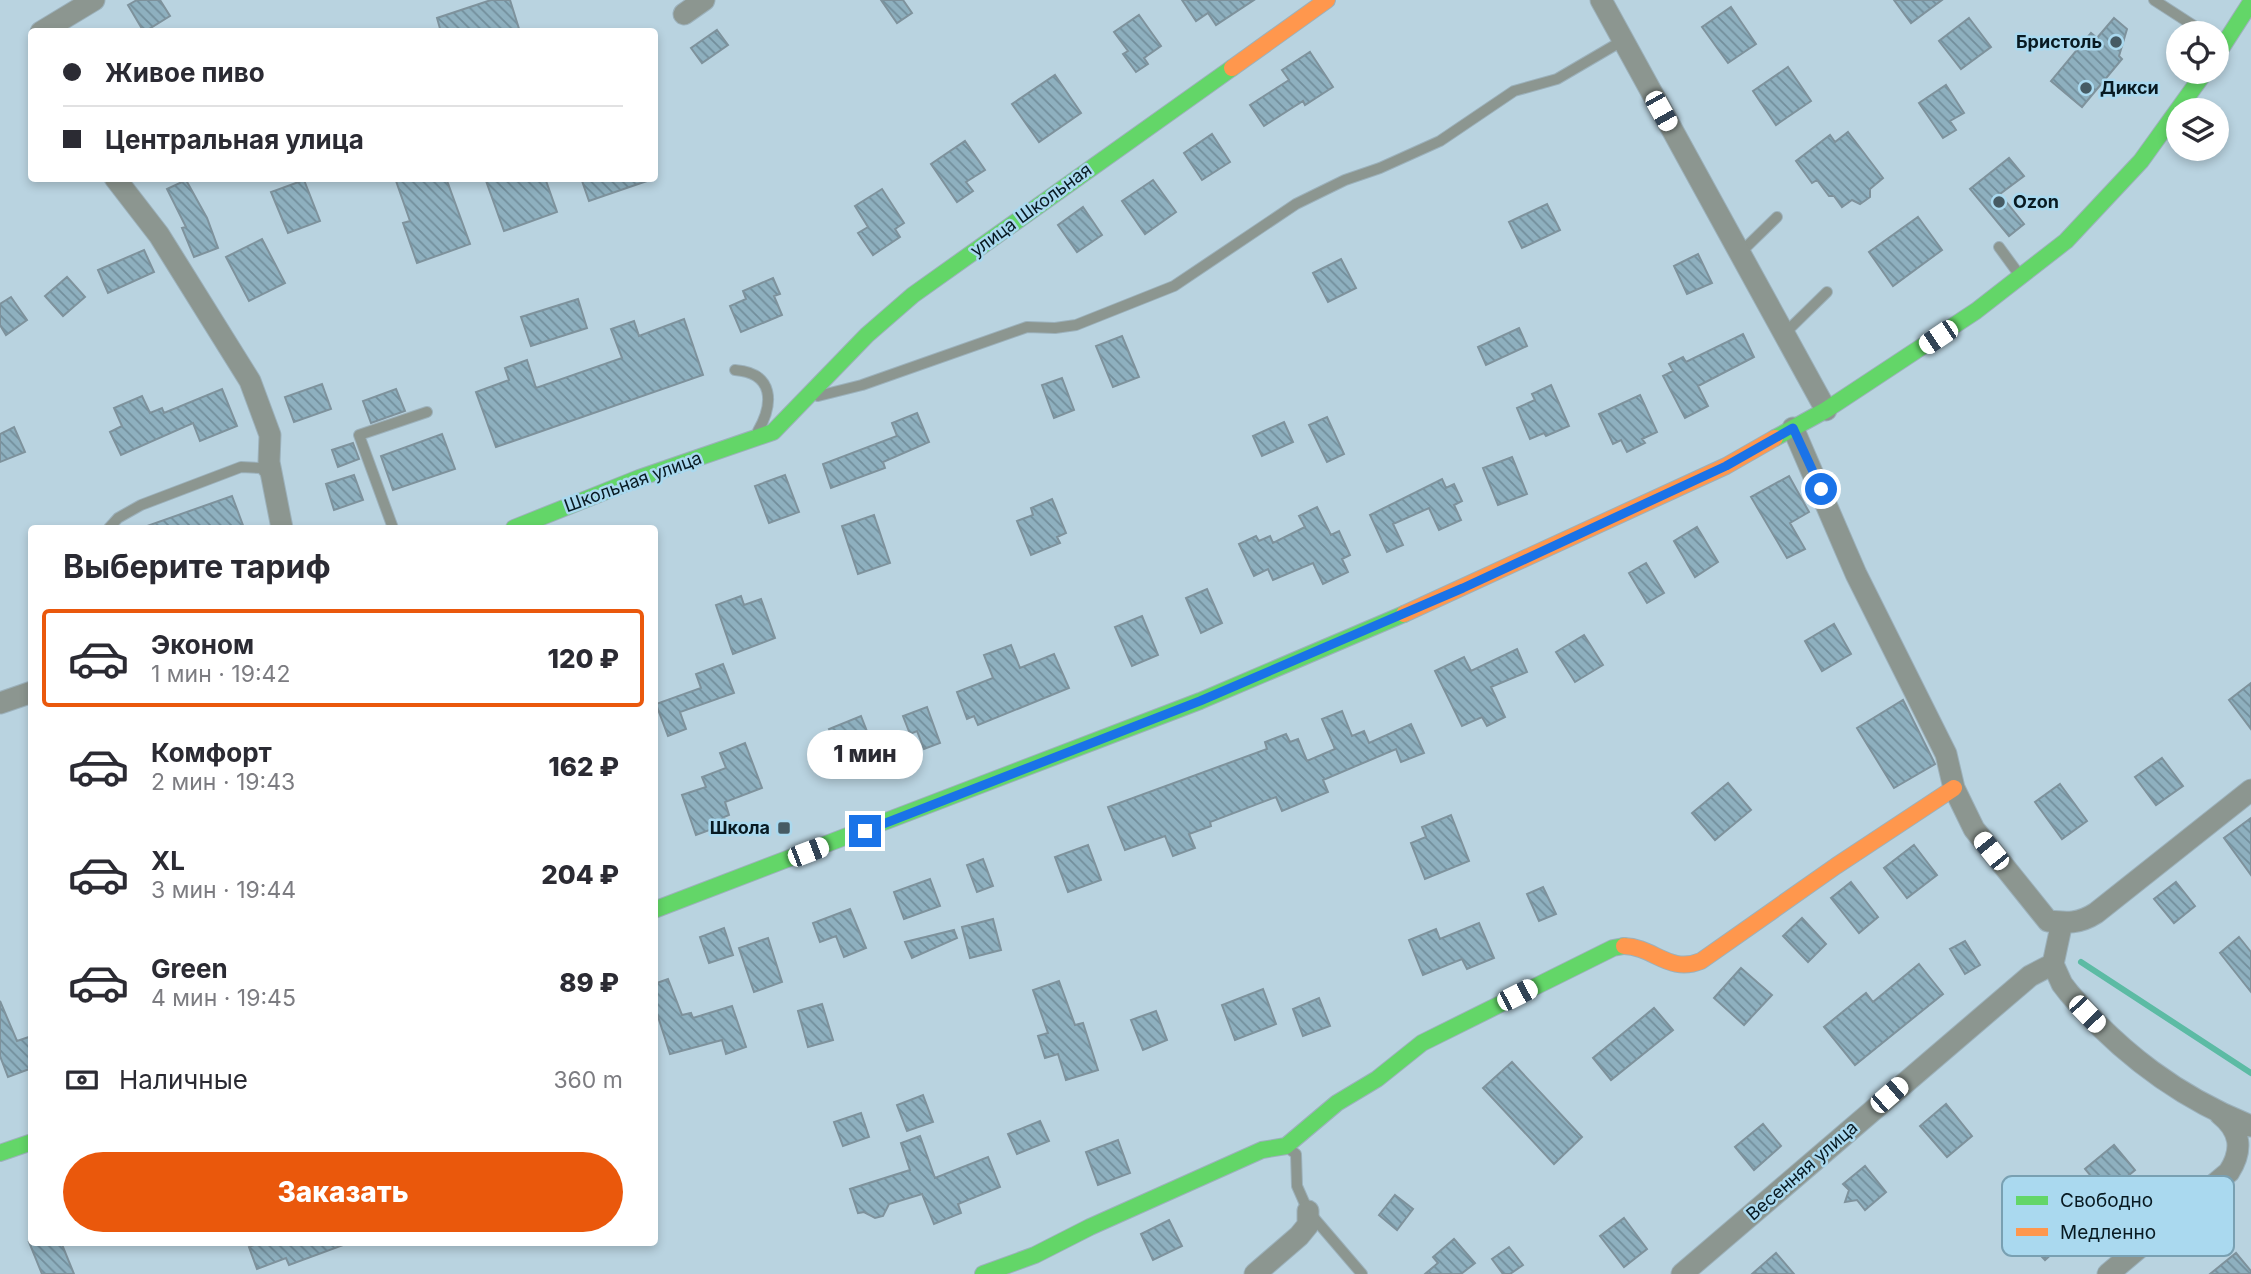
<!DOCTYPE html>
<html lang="ru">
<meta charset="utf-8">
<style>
:root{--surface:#fff;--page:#f2f2f3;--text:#2b2b33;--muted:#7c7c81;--line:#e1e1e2;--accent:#ea580c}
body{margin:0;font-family:Inter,sans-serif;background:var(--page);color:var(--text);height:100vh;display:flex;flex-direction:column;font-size:26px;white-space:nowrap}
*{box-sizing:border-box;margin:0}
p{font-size:23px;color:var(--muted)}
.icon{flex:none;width:38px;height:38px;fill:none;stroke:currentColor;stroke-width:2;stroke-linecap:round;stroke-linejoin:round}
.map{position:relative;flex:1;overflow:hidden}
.panel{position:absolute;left:28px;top:525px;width:630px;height:721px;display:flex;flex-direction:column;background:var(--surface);border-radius:7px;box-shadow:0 4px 10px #0003}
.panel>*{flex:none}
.top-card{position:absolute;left:28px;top:28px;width:630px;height:154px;border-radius:7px;box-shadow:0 4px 10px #0003;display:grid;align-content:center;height:154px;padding:0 35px;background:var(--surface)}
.fabs{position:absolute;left:2166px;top:21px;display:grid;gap:14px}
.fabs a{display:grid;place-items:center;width:63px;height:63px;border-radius:50%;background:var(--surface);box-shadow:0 4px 10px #0003;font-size:35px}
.end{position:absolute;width:32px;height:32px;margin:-16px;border:9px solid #1a73e8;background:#fff;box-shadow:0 0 0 4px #fff}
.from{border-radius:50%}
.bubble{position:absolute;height:49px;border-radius:24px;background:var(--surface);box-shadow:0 4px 10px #0003;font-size:23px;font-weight:800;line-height:49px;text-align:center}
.car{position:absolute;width:21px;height:42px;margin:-21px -10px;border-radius:9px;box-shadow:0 0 5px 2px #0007;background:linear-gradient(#fff 24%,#345 0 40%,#fff 0 76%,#345 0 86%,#fff 0)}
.top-card b{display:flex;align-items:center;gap:24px;height:66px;font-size:26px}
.top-card b+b{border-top:2px solid var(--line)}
.top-card i{width:18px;height:18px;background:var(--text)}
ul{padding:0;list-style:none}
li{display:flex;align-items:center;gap:21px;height:98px;margin:0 14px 10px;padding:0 21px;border:4px solid transparent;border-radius:7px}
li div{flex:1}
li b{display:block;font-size:26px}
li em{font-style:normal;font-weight:800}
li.selected{border-color:var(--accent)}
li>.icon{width:63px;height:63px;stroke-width:1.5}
h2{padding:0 35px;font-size:32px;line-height:84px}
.pay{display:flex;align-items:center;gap:18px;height:77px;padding:0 35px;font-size:26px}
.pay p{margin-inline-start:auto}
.primary-button{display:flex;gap:14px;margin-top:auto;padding:14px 35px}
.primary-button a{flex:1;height:80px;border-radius:42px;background:var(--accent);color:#fff;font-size:28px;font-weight:800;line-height:80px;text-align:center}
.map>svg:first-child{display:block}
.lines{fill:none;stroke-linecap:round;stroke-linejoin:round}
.stream{stroke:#5cbba4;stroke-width:6}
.building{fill:url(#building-back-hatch);stroke:#7e929c;stroke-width:2}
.lane-casing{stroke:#9cb1bb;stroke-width:12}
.street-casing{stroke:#9cb1bb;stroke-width:23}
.fast-casing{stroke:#9cb1bb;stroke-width:18}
.slow-casing{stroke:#9cb1bb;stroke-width:18}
.lane{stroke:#8c9690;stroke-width:10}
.street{stroke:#8c9690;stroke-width:21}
.fast{stroke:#63d668;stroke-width:16}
.slow{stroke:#ff974d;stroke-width:16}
.route{stroke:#1a73e8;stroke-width:9}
.poi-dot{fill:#465b64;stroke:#aad9ef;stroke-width:2.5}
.labels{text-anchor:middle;stroke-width:5;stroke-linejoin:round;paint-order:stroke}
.poi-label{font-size:18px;font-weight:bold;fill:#081a22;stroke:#aad9ef;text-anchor:end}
.street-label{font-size:18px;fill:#081a22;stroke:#aad9ef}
.key{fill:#aad9ef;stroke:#79a0b2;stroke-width:2}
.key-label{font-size:19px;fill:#081a22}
</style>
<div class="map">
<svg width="2251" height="1274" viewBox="0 0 2251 1274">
<defs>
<pattern id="building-back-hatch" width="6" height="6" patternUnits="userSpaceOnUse" patternTransform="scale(1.75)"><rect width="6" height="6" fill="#8eb0bf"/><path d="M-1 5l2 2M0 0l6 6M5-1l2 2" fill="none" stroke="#728e9b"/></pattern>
</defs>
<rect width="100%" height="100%" fill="#b9d3e0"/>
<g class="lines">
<!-- stream -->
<path class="stream" d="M 2081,962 L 2251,1073"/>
</g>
<!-- building -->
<path class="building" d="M 137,0 L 160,0 L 170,16 L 144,32 L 128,5 Z
M 491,0 L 510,0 L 520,32 L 441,32 L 437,18 Z
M 881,0 L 903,0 L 912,13 L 897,23 Z
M 1182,0 L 1254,0 L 1216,25 L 1208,13 L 1196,21 Z
M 1894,0 L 1942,0 L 1911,23 Z
M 1731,7 L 1756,44 L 1728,63 L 1702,27 Z
M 1139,15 L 1161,46 L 1144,58 L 1148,64 L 1136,72 L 1123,54 L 1128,51 L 1114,32 Z
M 1969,18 L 1991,47 L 1961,69 L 1939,41 Z
M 2114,18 L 2127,29 L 2119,56 L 2122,59 L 2082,107 L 2051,81 L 2091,33 L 2097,38 Z
M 717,30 L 728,45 L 702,63 L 691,48 Z
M 1310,52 L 1333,87 L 1305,105 L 1303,101 L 1264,126 L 1250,105 L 1289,80 L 1282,70 Z
M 1788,67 L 1811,101 L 1776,125 L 1753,91 Z
M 1055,75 L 1081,113 L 1039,142 L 1012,104 Z
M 1946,85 L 1964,113 L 1950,121 L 1956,130 L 1943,138 L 1919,103 Z
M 1848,132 L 1883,178 L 1870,189 L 1870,197 L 1860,204 L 1852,200 L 1842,207 L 1834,196 L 1829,196 L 1817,180 L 1812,183 L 1796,161 L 1830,135 L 1835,142 Z
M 1212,134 L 1230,162 L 1202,180 L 1184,153 Z
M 965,141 L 985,170 L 966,182 L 973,191 L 957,202 L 931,164 Z
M 2009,158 L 2024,176 L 2000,194 L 2024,224 L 2009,236 L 1970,189 Z
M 395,178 L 446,178 L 470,244 L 417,263 L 403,223 L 410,221 Z
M 485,178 L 545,178 L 557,212 L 504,231 Z
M 581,178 L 647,178 L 647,181 L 589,201 Z
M 186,180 L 207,218 L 218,248 L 194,257 L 182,228 L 186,227 L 167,189 Z
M 304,180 L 320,221 L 288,233 L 271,192 Z
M 1153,180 L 1176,212 L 1145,234 L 1122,201 Z
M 882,189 L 904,223 L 895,229 L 900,237 L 873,255 L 858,233 L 868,227 L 855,206 Z
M 1547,204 L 1560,230 L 1522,248 L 1509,222 Z
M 1083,207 L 1102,235 L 1077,252 L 1058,225 Z
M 1918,217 L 1942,250 L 1893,286 L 1869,252 Z
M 262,239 L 285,283 L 249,301 L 226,257 Z
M 144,250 L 154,272 L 108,293 L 98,270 Z
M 1698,254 L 1712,283 L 1687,294 L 1674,266 Z
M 1341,259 L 1356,288 L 1328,302 L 1313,273 Z
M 67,277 L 85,297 L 63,316 L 45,296 Z
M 773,278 L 780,294 L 774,296 L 782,315 L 741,332 L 730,306 L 746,299 L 743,291 Z
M 11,297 L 27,320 L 6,335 L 0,325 L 0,304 Z
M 578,299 L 587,328 L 531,346 L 521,317 Z
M 684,319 L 703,375 L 496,447 L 476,392 L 509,380 L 505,368 L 527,360 L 536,388 L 622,358 L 611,329 L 634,321 L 639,336 Z
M 1519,328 L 1527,346 L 1486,365 L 1478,347 Z
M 1743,334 L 1754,357 L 1698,386 L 1708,406 L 1685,418 L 1663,376 L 1673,371 L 1669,364 L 1683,357 L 1686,362 Z
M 1122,336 L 1139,377 L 1113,387 L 1096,346 Z
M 1062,378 L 1074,410 L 1054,418 L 1042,385 Z
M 322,384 L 331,409 L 294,422 L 285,397 Z
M 1551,385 L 1569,426 L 1546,436 L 1544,433 L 1530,439 L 1517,408 L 1535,400 L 1532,394 Z
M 222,389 L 237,426 L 200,441 L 193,423 L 121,455 L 110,432 L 122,426 L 114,408 L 142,396 L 150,413 L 162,408 L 164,413 Z
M 396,389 L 405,411 L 371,423 L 363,401 Z
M 1640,395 L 1657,432 L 1642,439 L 1645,443 L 1627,452 L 1621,440 L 1613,444 L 1599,414 Z
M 917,413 L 929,442 L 883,462 L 885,468 L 831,488 L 823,464 L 897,436 L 892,423 Z
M 1327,417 L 1344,454 L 1327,462 L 1309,425 Z
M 1284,422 L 1293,442 L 1262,456 L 1253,436 Z
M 14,427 L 25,452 L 0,462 L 0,434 Z
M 442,434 L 455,469 L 393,490 L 381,456 Z
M 353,443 L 359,459 L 338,467 L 332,450 Z
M 1512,457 L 1527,494 L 1498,505 L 1483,468 Z
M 354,475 L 363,500 L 334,510 L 326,484 Z
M 785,475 L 799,512 L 769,523 L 755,486 Z
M 1789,476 L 1809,512 L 1790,523 L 1805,549 L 1787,558 L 1751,497 Z
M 1442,479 L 1446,488 L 1454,484 L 1462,501 L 1454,505 L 1461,520 L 1439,530 L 1429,508 L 1393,524 L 1403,545 L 1387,552 L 1370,515 Z
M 232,496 L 244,528 L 148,528 L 147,526 Z
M 1052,499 L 1066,533 L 1057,537 L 1060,543 L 1031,555 L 1017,521 L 1033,515 L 1031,508 Z
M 1317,507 L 1331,535 L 1339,531 L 1350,555 L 1342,559 L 1348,572 L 1323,584 L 1313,563 L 1273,580 L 1268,569 L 1254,576 L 1239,544 L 1256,536 L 1259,541 L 1270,536 L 1273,543 L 1305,527 L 1299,516 Z
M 874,515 L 890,563 L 858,574 L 842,526 Z
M 1697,527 L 1718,562 L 1695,577 L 1674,541 Z
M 1646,563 L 1664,593 L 1647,603 L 1629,573 Z
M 1207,589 L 1222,623 L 1201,633 L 1186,598 Z
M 741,596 L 744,605 L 761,599 L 775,638 L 733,654 L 716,605 Z
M 1142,616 L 1158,655 L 1132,666 L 1115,627 Z
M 1834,624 L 1851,654 L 1822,671 L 1805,641 Z
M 1584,635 L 1603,665 L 1575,682 L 1556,652 Z
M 1011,645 L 1020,668 L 1054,654 L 1069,688 L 978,725 L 974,716 L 967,719 L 957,692 L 993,678 L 984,655 Z
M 1517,649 L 1527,672 L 1491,687 L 1505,717 L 1487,726 L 1482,717 L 1462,726 L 1435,671 L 1464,657 L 1471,671 Z
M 723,664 L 734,693 L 680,712 L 686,729 L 668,736 L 656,704 L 701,688 L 696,674 Z
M 2251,683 L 2251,729 L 2229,700 Z
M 1903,700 L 1935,764 L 1894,788 L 1857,728 Z
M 927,707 L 940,743 L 924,749 L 917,731 L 910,734 L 903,716 Z
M 1342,711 L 1352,736 L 1364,731 L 1369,743 L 1411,724 L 1424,753 L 1401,762 L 1396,749 L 1323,780 L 1328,792 L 1282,811 L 1276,797 L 1210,822 L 1211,826 L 1189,834 L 1195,848 L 1173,856 L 1165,836 L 1125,850 L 1108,807 L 1267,749 L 1265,742 L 1286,734 L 1290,742 L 1298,739 L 1307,761 L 1335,749 L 1322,719 Z
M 861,716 L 881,767 L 860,775 L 851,754 L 840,758 L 829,729 Z
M 745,743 L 762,788 L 725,802 L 729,815 L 724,817 L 726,824 L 696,835 L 682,795 L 706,787 L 702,777 L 726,768 L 720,753 Z
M 2162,758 L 2183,786 L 2156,805 L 2135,777 Z
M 1728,783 L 1751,810 L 1715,840 L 1692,813 Z
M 2060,784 L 2087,821 L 2062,839 L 2035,802 Z
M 1451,815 L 1469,861 L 1425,879 L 1411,843 L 1426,837 L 1422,827 Z
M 2251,818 L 2251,875 L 2224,838 Z
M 1088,845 L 1101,880 L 1068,892 L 1055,857 Z
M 1914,845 L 1937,875 L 1907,898 L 1884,868 Z
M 983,859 L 993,886 L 977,892 L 967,865 Z
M 930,879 L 940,906 L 904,919 L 894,892 Z
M 1851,882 L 1878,917 L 1859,933 L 1831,898 Z
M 2176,882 L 2195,906 L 2174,923 L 2154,899 Z
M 1543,887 L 1556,914 L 1539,921 L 1527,894 Z
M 850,909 L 866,948 L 844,957 L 836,936 L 820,942 L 813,923 Z
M 1802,918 L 1826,944 L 1808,962 L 1783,936 Z
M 993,919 L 1001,950 L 970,958 L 962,927 Z
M 1479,923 L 1494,958 L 1467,969 L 1462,959 L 1423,975 L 1409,940 L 1436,929 L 1440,939 Z
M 724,928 L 733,955 L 709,963 L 700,937 Z
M 954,930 L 957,938 L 912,958 L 905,942 Z
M 2239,937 L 2251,952 L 2251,992 L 2220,953 Z
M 768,938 L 782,982 L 754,992 L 739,948 Z
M 1965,941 L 1980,965 L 1965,974 L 1950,949 Z
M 1919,964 L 1943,994 L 1855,1065 L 1824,1027 L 1866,993 L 1873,1002 Z
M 1741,968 L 1772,995 L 1744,1025 L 1714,998 Z
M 668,979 L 682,1015 L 691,1013 L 693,1018 L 732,1006 L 746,1047 L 726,1054 L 722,1040 L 670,1054 L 654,1004 L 654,984 Z
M 1059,981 L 1075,1025 L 1083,1023 L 1098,1070 L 1066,1080 L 1058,1054 L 1045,1058 L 1038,1036 L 1048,1033 L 1033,990 Z
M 1263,989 L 1276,1024 L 1235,1040 L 1222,1005 Z
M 1319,998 L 1330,1026 L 1303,1036 L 1293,1009 Z
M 0,1001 L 17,1041 L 32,1036 L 32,1068 L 8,1077 L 0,1056 Z
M 822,1004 L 833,1040 L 808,1047 L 798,1011 Z
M 1654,1008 L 1673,1030 L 1611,1080 L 1593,1058 Z
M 1156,1011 L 1167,1040 L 1143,1050 L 1131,1020 Z
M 1512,1062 L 1582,1137 L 1554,1164 L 1483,1088 Z
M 923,1095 L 933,1122 L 907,1131 L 897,1105 Z
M 1946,1104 L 1972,1136 L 1947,1157 L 1920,1126 Z
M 861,1113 L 869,1137 L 843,1146 L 834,1122 Z
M 1040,1121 L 1049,1141 L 1017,1154 L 1008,1134 Z
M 1763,1124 L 1781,1146 L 1754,1170 L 1735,1147 Z
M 920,1136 L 935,1178 L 988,1157 L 1000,1187 L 958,1204 L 961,1213 L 934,1224 L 922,1194 L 889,1204 L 883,1216 L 875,1218 L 864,1212 L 858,1213 L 850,1189 L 910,1170 L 901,1143 Z
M 1118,1140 L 1130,1173 L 1098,1185 L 1086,1152 Z
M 2114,1145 L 2135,1170 L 2106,1194 L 2085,1169 Z
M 1865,1166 L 1886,1192 L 1865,1210 L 1857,1200 L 1845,1202 L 1849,1190 L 1843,1184 Z
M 1395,1195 L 1413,1209 L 1397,1230 L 1379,1215 Z
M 1624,1218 L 1647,1249 L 1624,1267 L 1600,1236 Z
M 2046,1218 L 2066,1241 L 2045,1260 L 2024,1238 Z
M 1169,1220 L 1182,1246 L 1153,1260 L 1141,1234 Z
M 1454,1239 L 1475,1263 L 1461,1274 L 1425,1274 L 1438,1263 L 1433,1257 Z
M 29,1242 L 61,1242 L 74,1274 L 42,1274 Z
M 261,1242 L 345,1242 L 346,1244 L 289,1265 L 286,1258 L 257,1269 L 249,1247 Z
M 1509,1247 L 1523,1265 L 1510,1274 L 1503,1274 L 1492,1259 Z
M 1776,1253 L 1794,1274 L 1752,1274 Z
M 2236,1253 L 2251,1271 L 2251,1274 L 2210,1274 Z"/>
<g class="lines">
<defs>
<path id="lane" d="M 2154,0 L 2205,33
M 1999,247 L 2018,273
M 1740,253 L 1777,217
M 1784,334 L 1827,292
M 735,370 C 774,373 774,403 758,431
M 818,396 L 862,385 L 1027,327 L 1055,328 L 1076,325 L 1174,286 L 1296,204 L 1345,180 L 1380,168 L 1440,141 L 1514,91 L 1557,79 L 1622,41
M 109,528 L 118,518 L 141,505 L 241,467 L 261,468 L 269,477
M 393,528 L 359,435 L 427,412
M 1288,1148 L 1296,1154 L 1297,1186 L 1308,1211 L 1362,1274"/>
<path id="street" d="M 1601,0 L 1826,410
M 684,14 L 704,0
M 41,32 L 94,0
M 115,178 L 159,235 L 250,381 L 270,435 L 269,462 L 282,528
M 1793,428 L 1856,574 L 1946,754 L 1954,788 L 1974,829 L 2048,921 C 2067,923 2079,924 2096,913 L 2251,790
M 0,703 L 32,692
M 2053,964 L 2062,984 L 2069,993 C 2120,1053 2178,1097 2251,1126
M 1255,1274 L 1299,1236 L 1308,1225 L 1308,1211
M 1682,1274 L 2030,976 L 2053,964 L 2062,922
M 2108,1274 L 2229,1172 C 2243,1150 2241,1131 2220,1114"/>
<path id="fast" d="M 2217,55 L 2251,2
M 1775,438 L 1826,410 L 1976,311 L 2066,241 L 2141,161 L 2205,72
M 514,528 L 639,478 L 773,432 L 867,335 L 913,295 L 1232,68
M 654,910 L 1200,701 L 1404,614
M 0,1153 L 32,1142
M 983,1274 L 1035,1255 L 1090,1227 L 1262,1150 L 1286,1146 L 1337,1103 L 1377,1079 L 1422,1043 L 1613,948 L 1624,946"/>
<path id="slow" d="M 1232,68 L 1327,0
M 1404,614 L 1726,466 L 1775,438
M 1624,946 C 1654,947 1669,974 1701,961 L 1836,866 L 1954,788"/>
</defs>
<!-- lane casing -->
<use href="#lane" class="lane-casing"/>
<!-- street casing -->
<use href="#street" class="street-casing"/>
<!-- fast casing -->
<use href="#fast" class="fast-casing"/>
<!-- slow casing -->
<use href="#slow" class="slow-casing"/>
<!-- lane -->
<use href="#lane" class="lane"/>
<!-- street -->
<use href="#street" class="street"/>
<!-- fast -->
<use href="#fast" class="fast"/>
<!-- slow -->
<use href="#slow" class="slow"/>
</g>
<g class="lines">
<!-- route -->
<path class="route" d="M 865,831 L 1200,701 L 1463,588 L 1726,466 L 1793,428 L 1821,489"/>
</g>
<!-- markers -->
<g class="poi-dot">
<circle cx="2116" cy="42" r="7"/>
<circle cx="2086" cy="88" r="7"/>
<circle cx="1999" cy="202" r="7"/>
<rect x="777" y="821" width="14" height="14" rx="3.5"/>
</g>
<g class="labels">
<!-- poi labels -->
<g class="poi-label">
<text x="2102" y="48">Бристоль</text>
<text x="2100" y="94" text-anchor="start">Дикси</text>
<text x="2013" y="208" text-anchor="start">Ozon</text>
<text x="770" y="834">Школа</text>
</g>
<!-- street labels -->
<g class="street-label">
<text transform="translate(1031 210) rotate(-36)" y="6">улица Школьная</text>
<text transform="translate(633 482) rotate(-20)" y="6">Школьная улица</text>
<text transform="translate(1802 1171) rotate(-41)" y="6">Весенняя улица</text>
</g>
</g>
<!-- legend -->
<rect x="2002" y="1176" width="232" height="80" rx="10" class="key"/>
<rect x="2016" y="1196" width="32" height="9" fill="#63d668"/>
<rect x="2016" y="1228" width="32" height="8" fill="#ff974d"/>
<g class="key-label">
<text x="2060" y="1207">Свободно</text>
<text x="2060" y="1239">Медленно</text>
</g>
</svg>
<div class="fabs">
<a><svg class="icon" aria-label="locate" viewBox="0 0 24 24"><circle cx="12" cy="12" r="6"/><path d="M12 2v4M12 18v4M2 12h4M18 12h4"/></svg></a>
<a><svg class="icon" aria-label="layers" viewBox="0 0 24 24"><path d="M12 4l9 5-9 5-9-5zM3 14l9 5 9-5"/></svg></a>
</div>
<i class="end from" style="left:1821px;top:489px"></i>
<i class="end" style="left:865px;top:831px"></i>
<div class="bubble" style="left:807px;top:730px;width:116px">1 мин</div>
<i class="car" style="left:1661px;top:111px;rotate:151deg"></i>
<i class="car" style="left:1938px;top:337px;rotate:236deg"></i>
<i class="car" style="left:1991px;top:851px;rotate:321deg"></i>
<i class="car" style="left:808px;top:852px;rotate:69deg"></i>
<i class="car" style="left:1517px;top:995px;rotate:63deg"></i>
<i class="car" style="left:2087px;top:1014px;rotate:136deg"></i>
<i class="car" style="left:1889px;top:1095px;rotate:49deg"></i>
<div class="top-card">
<b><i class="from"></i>Живое пиво</b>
<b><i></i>Центральная улица</b>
</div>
<section class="panel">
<h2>Выберите тариф</h2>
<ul>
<li class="selected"><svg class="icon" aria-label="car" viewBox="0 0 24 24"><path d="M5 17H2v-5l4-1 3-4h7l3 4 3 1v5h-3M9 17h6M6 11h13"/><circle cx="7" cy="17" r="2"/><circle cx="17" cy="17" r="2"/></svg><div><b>Эконом</b><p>1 мин · 19:42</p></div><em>120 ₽</em></li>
<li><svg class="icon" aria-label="car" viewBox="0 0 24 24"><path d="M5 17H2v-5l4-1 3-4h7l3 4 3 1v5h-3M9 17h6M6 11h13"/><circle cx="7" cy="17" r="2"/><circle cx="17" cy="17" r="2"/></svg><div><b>Комфорт</b><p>2 мин · 19:43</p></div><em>162 ₽</em></li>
<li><svg class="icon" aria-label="car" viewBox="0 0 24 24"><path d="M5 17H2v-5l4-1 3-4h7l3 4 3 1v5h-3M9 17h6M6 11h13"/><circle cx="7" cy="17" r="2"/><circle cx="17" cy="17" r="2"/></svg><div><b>XL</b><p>3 мин · 19:44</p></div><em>204 ₽</em></li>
<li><svg class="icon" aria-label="car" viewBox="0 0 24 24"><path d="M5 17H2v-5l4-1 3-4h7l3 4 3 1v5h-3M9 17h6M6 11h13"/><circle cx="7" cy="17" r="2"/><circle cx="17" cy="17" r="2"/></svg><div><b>Green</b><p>4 мин · 19:45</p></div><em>89 ₽</em></li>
</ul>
<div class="pay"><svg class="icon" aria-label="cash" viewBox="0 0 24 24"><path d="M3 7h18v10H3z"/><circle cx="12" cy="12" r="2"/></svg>Наличные<p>360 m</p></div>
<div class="primary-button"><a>Заказать</a></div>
</section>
</div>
